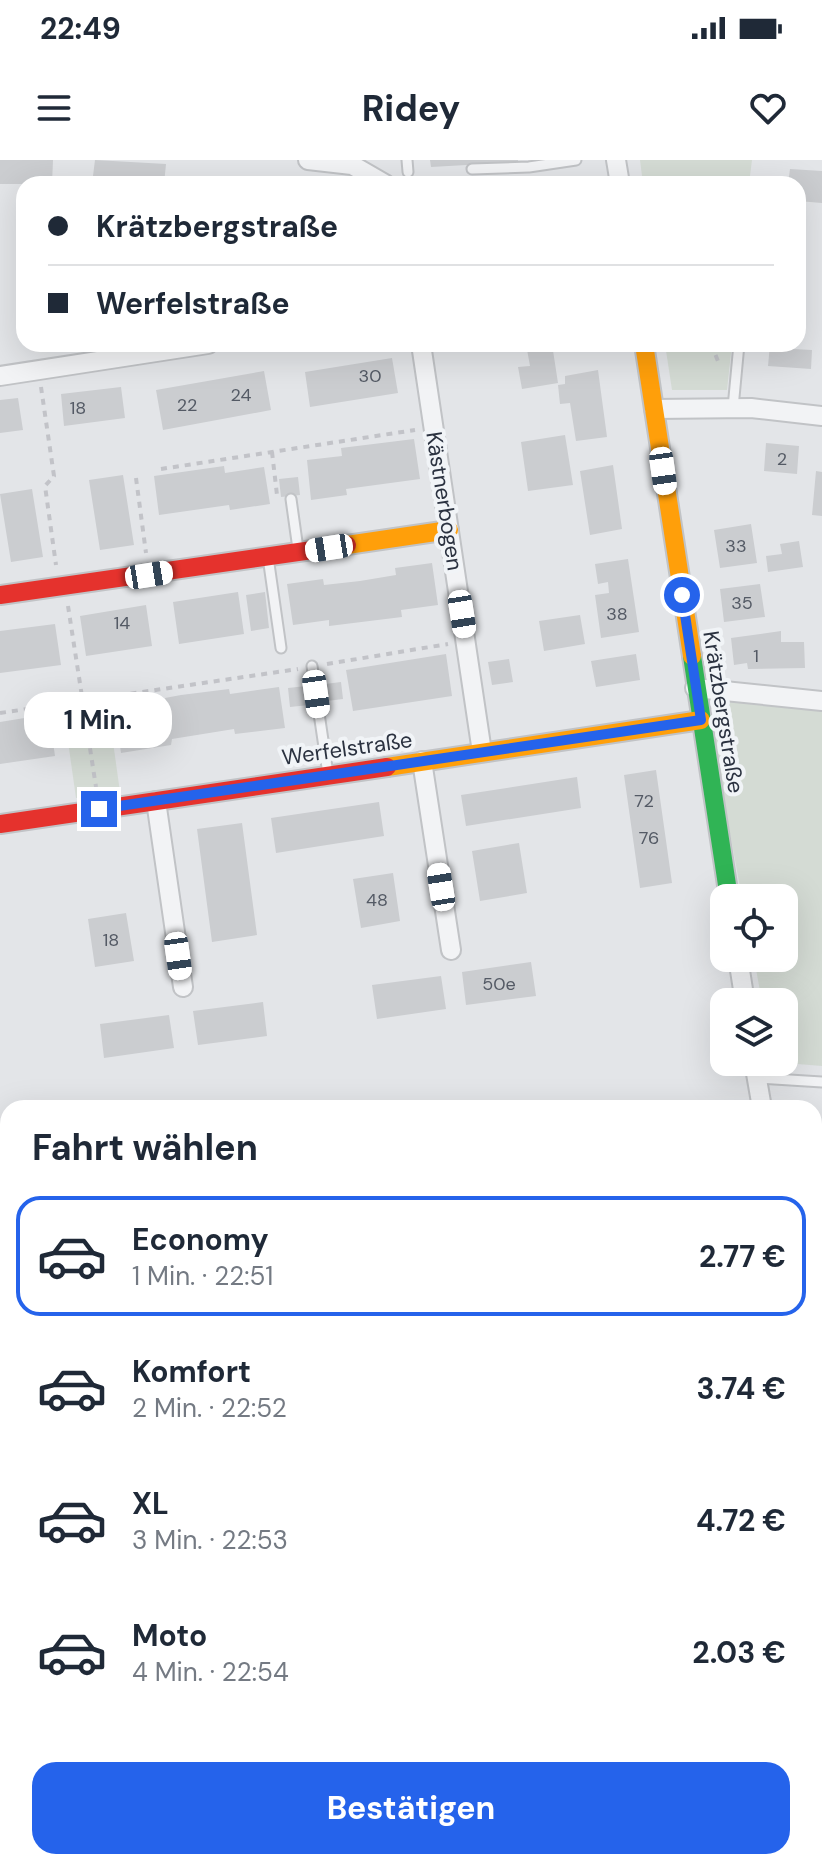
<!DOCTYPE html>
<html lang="de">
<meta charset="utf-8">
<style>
:root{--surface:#fff;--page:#f6f6f7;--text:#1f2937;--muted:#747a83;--line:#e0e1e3;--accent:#2563eb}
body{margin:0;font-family:"DM Sans",sans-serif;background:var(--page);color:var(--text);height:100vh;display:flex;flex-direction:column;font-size:30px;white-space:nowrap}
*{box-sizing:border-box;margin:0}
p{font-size:26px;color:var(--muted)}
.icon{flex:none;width:44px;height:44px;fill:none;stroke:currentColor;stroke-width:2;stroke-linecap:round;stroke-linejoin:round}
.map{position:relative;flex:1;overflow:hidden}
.panel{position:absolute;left:0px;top:940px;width:822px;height:770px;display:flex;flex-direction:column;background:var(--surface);border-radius:24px 24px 0 0;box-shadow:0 8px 32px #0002}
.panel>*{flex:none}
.hud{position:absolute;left:16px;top:16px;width:790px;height:176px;border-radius:24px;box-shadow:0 8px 32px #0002;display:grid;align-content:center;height:176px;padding:0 32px;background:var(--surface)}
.buttons{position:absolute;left:710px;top:724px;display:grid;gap:16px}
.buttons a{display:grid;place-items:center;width:88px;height:88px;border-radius:16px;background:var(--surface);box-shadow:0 8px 32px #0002;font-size:40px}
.end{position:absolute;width:36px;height:36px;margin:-18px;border:10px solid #2563eb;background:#fff;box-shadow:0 0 0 4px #fff}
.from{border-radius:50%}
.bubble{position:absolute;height:56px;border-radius:24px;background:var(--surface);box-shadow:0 8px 32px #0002;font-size:26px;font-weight:700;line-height:56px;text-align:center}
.car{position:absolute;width:24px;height:48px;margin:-24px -12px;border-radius:10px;box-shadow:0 0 6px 2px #0007;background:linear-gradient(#fff 24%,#345 0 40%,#fff 0 76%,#345 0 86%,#fff 0)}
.hud b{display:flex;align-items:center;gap:28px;height:76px;font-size:30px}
.hud b+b{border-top:2px solid var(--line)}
.hud i{width:20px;height:20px;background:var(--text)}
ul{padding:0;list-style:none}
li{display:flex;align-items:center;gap:24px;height:120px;margin:0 16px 12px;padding:0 16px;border:4px solid transparent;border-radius:24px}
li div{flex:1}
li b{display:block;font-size:30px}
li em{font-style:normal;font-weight:700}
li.selected{border-color:var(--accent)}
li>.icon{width:72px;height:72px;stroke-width:1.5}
h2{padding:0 32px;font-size:36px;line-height:96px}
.primary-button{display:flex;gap:16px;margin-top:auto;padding:16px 32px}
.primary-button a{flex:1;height:92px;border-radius:24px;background:var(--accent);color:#fff;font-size:32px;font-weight:700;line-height:92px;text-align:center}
.status{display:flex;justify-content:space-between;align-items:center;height:56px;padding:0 40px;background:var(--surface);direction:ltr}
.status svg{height:22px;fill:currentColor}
header{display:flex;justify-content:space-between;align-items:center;height:104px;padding:0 32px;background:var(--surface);font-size:36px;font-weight:700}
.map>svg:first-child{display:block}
.green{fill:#d4dbd4}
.building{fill:#cbcdd0}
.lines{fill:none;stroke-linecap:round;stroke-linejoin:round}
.lane-casing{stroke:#c1c3c6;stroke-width:13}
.street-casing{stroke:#c1c3c6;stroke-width:22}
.fast-casing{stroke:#c1c3c6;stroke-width:22}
.slow-casing{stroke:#c1c3c6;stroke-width:22}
.jam-casing{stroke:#c1c3c6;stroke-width:22}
.path{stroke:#c2c3c8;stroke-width:4;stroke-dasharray:6 6;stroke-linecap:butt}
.lane{stroke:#f2f3f5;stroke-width:9}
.street{stroke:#f2f3f5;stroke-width:18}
.fast{stroke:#30b455;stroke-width:18}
.slow{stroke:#ff9f0a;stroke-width:18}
.jam{stroke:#e5322d;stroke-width:18}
.route{stroke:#2563eb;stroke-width:10}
.labels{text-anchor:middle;stroke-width:8;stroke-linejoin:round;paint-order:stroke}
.number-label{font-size:18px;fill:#545a65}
.street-label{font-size:22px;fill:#2b3240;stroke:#f1f4f7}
</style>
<div class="status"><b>22:49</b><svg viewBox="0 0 49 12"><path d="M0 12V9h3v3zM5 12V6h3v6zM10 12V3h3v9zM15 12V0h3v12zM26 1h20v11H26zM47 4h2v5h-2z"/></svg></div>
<header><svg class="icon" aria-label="menu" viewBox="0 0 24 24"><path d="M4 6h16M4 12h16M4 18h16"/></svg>Ridey<svg class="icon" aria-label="heart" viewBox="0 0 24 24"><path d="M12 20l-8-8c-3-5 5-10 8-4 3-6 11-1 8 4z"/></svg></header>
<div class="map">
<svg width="822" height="1709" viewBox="0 0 822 1709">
<rect width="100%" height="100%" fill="#e3e5e8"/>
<!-- green -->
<path class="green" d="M 640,0 L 752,0 L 749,24 L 643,24 Z
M 665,184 L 732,184 L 727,230 L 672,230 Z
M 732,539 L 822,547 L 822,906 L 773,902 L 784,902 L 784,842 L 762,842 L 754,798 L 784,798 L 784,738 L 742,738 L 712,576 Z
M 108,546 L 120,632 L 76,638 L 64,553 Z
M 814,1523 L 822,1565 L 822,1709 L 394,1709 L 393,1702 L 814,1702 Z"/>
<!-- building -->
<path class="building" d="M 0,0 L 53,0 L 52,24 L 0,24 Z
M 95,0 L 166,4 L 164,24 L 92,24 Z
M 430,0 L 518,0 L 518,2 L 431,7 Z
M 790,9 L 822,11 L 822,43 L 798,41 L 798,24 L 788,24 Z
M 526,184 L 552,184 L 558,223 L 522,229 L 518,207 L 530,206 Z
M 770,184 L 794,184 L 793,189 L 812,190 L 811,209 L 768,206 Z
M 392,198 L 398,233 L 310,247 L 305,212 Z
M 598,210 L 607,277 L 576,281 L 570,243 L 560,244 L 558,225 L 565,224 L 565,216 Z
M 264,211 L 271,250 L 163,270 L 156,230 Z
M 121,227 L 125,258 L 64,266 L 61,234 Z
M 18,238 L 23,270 L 0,273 L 0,240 Z
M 565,275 L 573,325 L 528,331 L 521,282 Z
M 414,279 L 420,319 L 346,329 L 347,335 L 311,340 L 307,300 L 342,296 L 341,288 Z
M 766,283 L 799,286 L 797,314 L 764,311 Z
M 613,305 L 622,369 L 590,375 L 580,311 Z
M 224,306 L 225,313 L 264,307 L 270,344 L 230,350 L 229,345 L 159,355 L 154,316 Z
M 816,311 L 822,312 L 822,356 L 812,355 Z
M 123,315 L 134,385 L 100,390 L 89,320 Z
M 298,317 L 300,335 L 281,337 L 279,319 Z
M 32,329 L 43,397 L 11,402 L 0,334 Z
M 751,364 L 757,403 L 720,408 L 714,370 Z
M 799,381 L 803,407 L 768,412 L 766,396 L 782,394 L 780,384 Z
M 628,399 L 639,472 L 601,478 L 595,435 L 609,433 L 608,422 L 598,424 L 595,404 Z
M 432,403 L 438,445 L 401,450 L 402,457 L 329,466 L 329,460 L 293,465 L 287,424 L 323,419 L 324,425 L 360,421 L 396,415 L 395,408 Z
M 760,424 L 765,457 L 724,462 L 720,429 Z
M 238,432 L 244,474 L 179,484 L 173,442 Z
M 265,432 L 269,468 L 251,471 L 246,435 Z
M 146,445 L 152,486 L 86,496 L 80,456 Z
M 580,455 L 585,484 L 544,491 L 539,461 Z
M 55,464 L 61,505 L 0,513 L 0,471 Z
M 781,471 L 781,482 L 804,482 L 805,508 L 748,509 L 747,503 L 734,505 L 731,478 Z
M 446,494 L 452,536 L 353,551 L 346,510 Z
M 636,494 L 640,520 L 596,527 L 591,501 Z
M 509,499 L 513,522 L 492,525 L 488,502 Z
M 341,522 L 343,539 L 327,541 L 325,524 Z
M 306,526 L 309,545 L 290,547 L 288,528 Z
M 279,527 L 285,568 L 235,574 L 234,569 L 172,579 L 171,585 L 121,593 L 115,551 L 166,544 L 165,538 L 181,535 L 229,529 L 230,534 Z
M 49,554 L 55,596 L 0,604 L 0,562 Z
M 656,610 L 672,723 L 640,728 L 624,615 Z
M 577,617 L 581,648 L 466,666 L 461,635 Z
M 379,642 L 384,676 L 276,693 L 271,658 Z
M 242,663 L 257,775 L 212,782 L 197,669 Z
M 519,683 L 527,733 L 480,741 L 472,691 Z
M 393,713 L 400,761 L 361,768 L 353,719 Z
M 126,753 L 134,801 L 95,807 L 88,759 Z
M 531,802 L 536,836 L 466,845 L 462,812 Z
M 441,816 L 446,849 L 377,859 L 372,825 Z
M 263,842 L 267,876 L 198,885 L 193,851 Z
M 169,855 L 174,888 L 104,898 L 100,864 Z"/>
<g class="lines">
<defs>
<path id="lane" d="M 407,0 L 408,12
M 472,9 L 529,7 L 576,0
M 733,248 L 739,184
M 291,339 L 298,389
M 268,397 L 281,488
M 312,506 L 328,614
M 757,918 L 822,922"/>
<path id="street" d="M 308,0 L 352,5 L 385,24
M 616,0 L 620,24
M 421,184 L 482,592
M 0,216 L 208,184
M 654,249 L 751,248 L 822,256
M 695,528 L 822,541
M 422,601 L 451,790
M 156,641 L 183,827
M 738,798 L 745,842
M 754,902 L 762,948
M 814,1249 L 822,1295"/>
<path id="fast" d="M 692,496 L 729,738"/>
<path id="slow" d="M 644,184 L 692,496
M 347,385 L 449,370
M 387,607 L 701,560"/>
<path id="jam" d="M 0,435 L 347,385
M 0,664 L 387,607"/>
</defs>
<!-- lane casing -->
<use href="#lane" class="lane-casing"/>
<!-- street casing -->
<use href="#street" class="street-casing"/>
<!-- fast casing -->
<use href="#fast" class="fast-casing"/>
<!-- slow casing -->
<use href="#slow" class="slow-casing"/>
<!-- jam casing -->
<use href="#jam" class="jam-casing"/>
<!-- path -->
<path class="path" d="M 711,184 L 720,206
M 41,227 L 54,316 L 45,326 L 56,405
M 272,292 L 277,335
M 161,309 L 415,270
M 136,318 L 146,393
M 68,446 L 96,627
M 327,504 L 448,484
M 0,553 L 298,509
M 814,1600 L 822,1598
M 463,1702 L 464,1709
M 611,1702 L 613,1709
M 763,1702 L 764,1709"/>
<!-- lane -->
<use href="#lane" class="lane"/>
<!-- street -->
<use href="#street" class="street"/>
<!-- fast -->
<use href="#fast" class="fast"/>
<!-- slow -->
<use href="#slow" class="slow"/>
<!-- jam -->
<use href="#jam" class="jam"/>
</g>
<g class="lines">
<!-- route -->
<path class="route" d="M 99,649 L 701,560 L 682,435"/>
</g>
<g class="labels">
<!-- number labels -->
<g class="number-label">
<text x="370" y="222">30</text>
<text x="241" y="241">24</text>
<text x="187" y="251">22</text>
<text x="78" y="254">18</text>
<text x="782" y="305">2</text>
<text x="736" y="392">33</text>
<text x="742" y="449">35</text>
<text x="617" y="460">38</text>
<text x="122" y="469">14</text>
<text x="756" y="502">1</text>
<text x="644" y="647">72</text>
<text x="649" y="684">76</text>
<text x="377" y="746">48</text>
<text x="111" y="786">18</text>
<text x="499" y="830">50e</text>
</g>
<!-- street labels -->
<g class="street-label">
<text transform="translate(445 341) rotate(81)" y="8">Kästnerbogen</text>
<text transform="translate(724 552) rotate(81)" y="8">Krätzbergstraße</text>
<text transform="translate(347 588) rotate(-8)" y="8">Werfelstraße</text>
</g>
</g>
</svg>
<div class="buttons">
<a><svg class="icon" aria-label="locate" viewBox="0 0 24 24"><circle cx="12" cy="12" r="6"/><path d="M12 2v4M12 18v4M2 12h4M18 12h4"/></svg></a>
<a><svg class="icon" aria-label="layers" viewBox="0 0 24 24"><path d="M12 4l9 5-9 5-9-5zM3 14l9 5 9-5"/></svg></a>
</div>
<i class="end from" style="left:682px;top:435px"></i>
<i class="end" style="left:99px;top:649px"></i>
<div class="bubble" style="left:24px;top:532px;width:148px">1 Min.</div>
<i class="car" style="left:663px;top:311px;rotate:172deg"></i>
<i class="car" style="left:329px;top:388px;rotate:261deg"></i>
<i class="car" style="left:149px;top:415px;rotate:81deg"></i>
<i class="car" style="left:462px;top:454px;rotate:171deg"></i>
<i class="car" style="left:316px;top:534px;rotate:172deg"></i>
<i class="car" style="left:441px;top:727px;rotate:351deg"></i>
<i class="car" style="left:178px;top:796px;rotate:172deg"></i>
<div class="hud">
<b><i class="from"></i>Krätzbergstraße</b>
<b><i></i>Werfelstraße</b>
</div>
<section class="panel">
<h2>Fahrt wählen</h2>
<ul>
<li class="selected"><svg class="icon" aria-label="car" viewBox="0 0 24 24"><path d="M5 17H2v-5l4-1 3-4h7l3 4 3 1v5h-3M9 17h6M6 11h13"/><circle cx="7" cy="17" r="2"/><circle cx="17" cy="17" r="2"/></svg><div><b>Economy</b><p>1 Min. · 22:51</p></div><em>2.77 €</em></li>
<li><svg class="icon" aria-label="car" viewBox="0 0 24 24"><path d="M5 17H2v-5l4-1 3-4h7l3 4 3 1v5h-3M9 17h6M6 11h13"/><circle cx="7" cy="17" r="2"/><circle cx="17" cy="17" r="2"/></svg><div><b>Komfort</b><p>2 Min. · 22:52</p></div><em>3.74 €</em></li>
<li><svg class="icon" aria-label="car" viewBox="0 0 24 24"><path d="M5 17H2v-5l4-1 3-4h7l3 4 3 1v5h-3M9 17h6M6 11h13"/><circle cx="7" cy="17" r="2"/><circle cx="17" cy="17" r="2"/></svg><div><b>XL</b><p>3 Min. · 22:53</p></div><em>4.72 €</em></li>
<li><svg class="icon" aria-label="car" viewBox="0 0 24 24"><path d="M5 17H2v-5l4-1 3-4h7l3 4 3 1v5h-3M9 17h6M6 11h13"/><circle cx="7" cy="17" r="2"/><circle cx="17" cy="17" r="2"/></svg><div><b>Moto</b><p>4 Min. · 22:54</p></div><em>2.03 €</em></li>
</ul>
<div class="primary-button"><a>Bestätigen</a></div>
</section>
</div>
